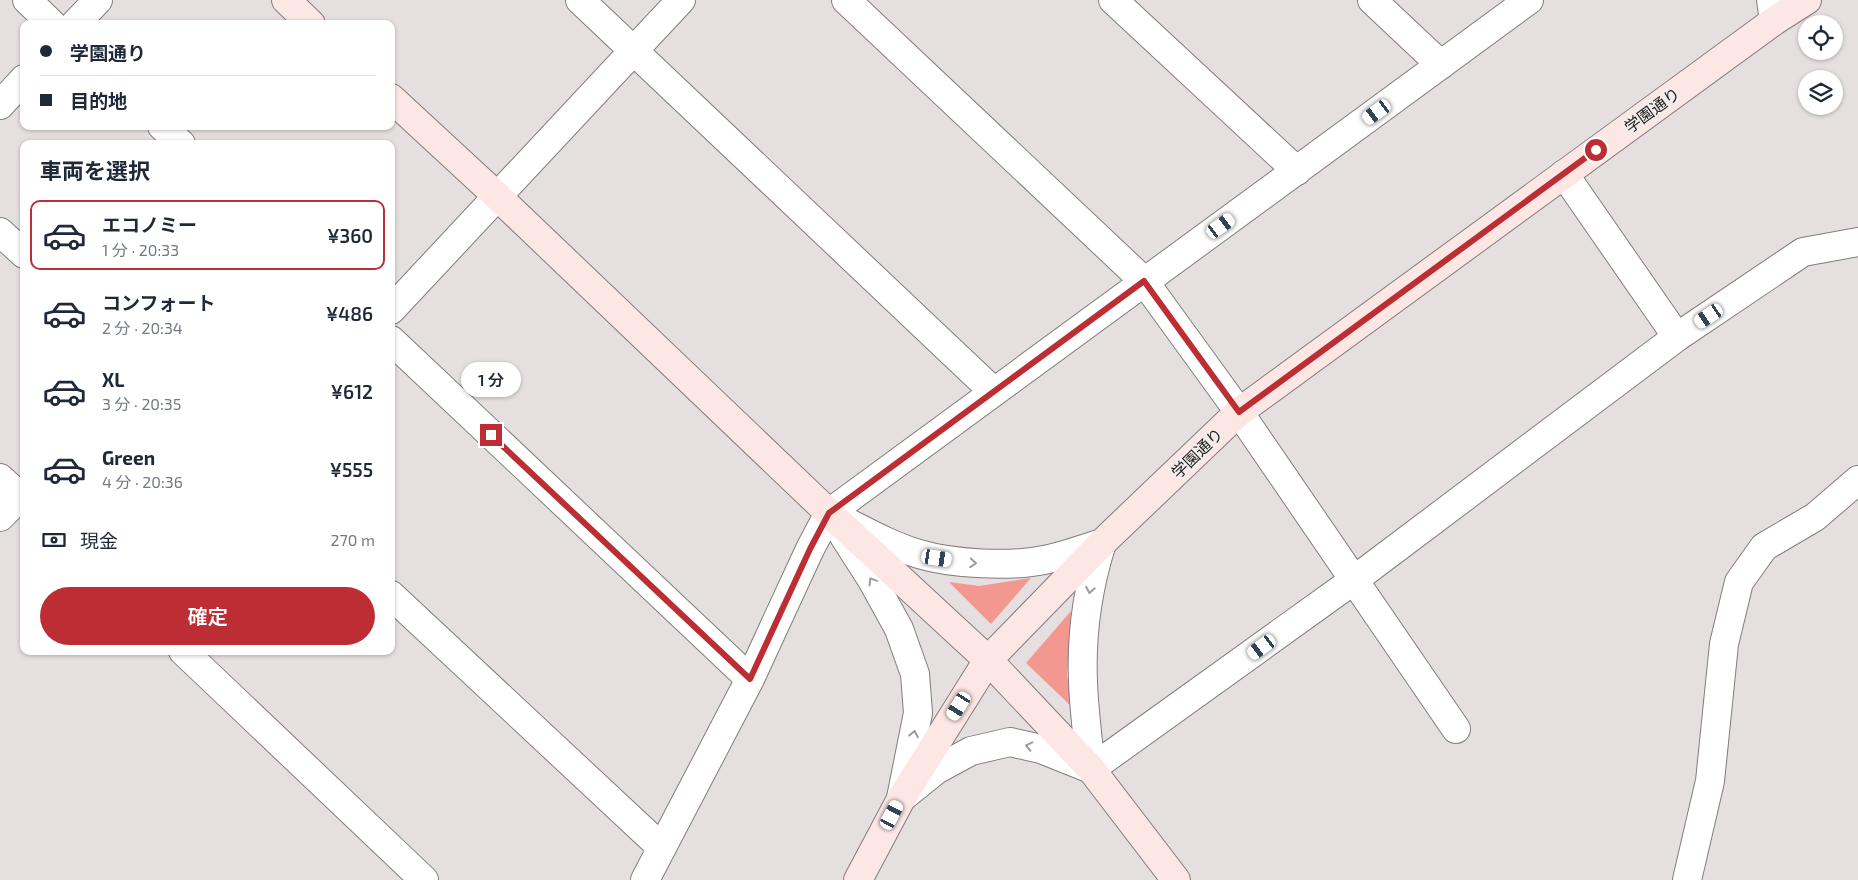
<!DOCTYPE html>
<html lang="ja">
<meta charset="utf-8">
<style>
:root{--surface:#fff;--page:#f6f6f7;--text:#1f2937;--muted:#747a83;--line:#e0e1e3;--accent:#bd2d34}
body{margin:0;font-family:"Exo 2","Noto Sans JP",sans-serif;background:var(--page);color:var(--text);height:100vh;display:flex;flex-direction:column;font-size:19px;white-space:nowrap}
*{box-sizing:border-box;margin:0}
p{font-size:16px;color:var(--muted)}
.icon{flex:none;width:28px;height:28px;fill:none;stroke:currentColor;stroke-width:2;stroke-linecap:round;stroke-linejoin:round}
.map{position:relative;flex:1;overflow:hidden}
.sheet{position:absolute;left:20px;top:140px;width:375px;height:515px;display:flex;flex-direction:column;background:var(--surface);border-radius:10px;box-shadow:0 1px 4px #0004}
.sheet>*{flex:none}
.top-card{position:absolute;left:20px;top:20px;width:375px;height:110px;border-radius:10px;box-shadow:0 1px 4px #0004;display:grid;align-content:center;height:110px;padding:0 20px;background:var(--surface)}
.controls{position:absolute;left:1798px;top:15px;display:grid;gap:10px}
.controls a{display:grid;place-items:center;width:45px;height:45px;border-radius:50%;background:var(--surface);box-shadow:0 1px 4px #0004;font-size:25px}
.end{position:absolute;width:22px;height:22px;margin:-11px;border:6px solid #bd2d34;background:#fff;box-shadow:0 0 0 2px #fff}
.from{border-radius:50%}
.bubble{position:absolute;height:35px;border-radius:18px;background:var(--surface);box-shadow:0 1px 4px #0004;font-size:16px;font-weight:600;line-height:35px;text-align:center}
.car{position:absolute;width:15px;height:30px;margin:-15px -8px;border-radius:6px;box-shadow:0 0 4px 1px #0007;background:linear-gradient(#fff 24%,#345 0 40%,#fff 0 76%,#345 0 86%,#fff 0)}
.top-card b{display:flex;align-items:center;gap:18px;height:48px;font-size:19px}
.top-card b+b{border-top:1px solid var(--line)}
.top-card i{width:12px;height:12px;background:var(--text)}
ul{padding:0;list-style:none}
li{display:flex;align-items:center;gap:15px;height:70px;margin:0 10px 8px;padding:0 10px;border:2px solid transparent;border-radius:10px}
li div{flex:1}
li b{display:block;font-size:19px}
li em{font-style:normal;font-weight:600}
li.active{border-color:var(--accent)}
li>.icon{width:45px;height:45px;stroke-width:1.5}
h2{padding:0 20px;font-size:22px;line-height:60px}
.pay{display:flex;align-items:center;gap:12px;height:55px;padding:0 20px;font-size:19px}
.pay p{margin-inline-start:auto}
.button{display:flex;gap:10px;margin-top:auto;padding:10px 20px}
.button a{flex:1;height:58px;border-radius:30px;background:var(--accent);color:#fff;font-size:20px;font-weight:600;line-height:58px;text-align:center}
.map>svg:first-child{display:block}
.green{fill:#f39791}
.lines{fill:none;stroke-linecap:round;stroke-linejoin:round}
.street-casing{stroke:#837d7d;stroke-width:30}
.secondary-casing{stroke:#837d7d;stroke-width:30}
.street{stroke:#fff;stroke-width:28}
.secondary{stroke:#fce7e5;stroke-width:28}
.oneway{stroke:#9c9c9b}
.route{stroke:#bd2d34;stroke-width:6}
.labels{text-anchor:middle;stroke-width:4.5;stroke-linejoin:round;paint-order:stroke}
.street-label{font-size:16px;fill:#242221;stroke:#f3edec}
</style>
<div class="map">
<svg width="1858" height="880" viewBox="0 0 1858 880">
<rect width="100%" height="100%" fill="#e6dfdf"/>
<!-- green -->
<path class="green" d="M 1031,578 L 991,624 L 949,582 L 979,586 Z
M 1071,611 L 1067,676 L 1073,708 L 1026,663 Z"/>
<g class="lines">
<defs>
<path id="street" d="M 27,0 L 52,24
M 580,0 L 994,392
M 846,0 L 1144,281 L 1239,412 L 1456,729
M 1113,0 L 1297,171
M 1372,0 L 1441,65
M 1771,0 L 1774,21
M 75,24 L 98,0
M 0,105 L 24,79
M 162,126 L 181,144
M 1564,174 L 1677,337
M 0,232 L 24,254
M 391,310 L 681,0
M 391,340 L 750,679
M 0,478 L 24,500
M 0,517 L 20,497
M 839,518 C 865,531 891,546 919,554 C 952,564 1010,567 1044,560 C 1063,556 1083,549 1102,543
M 838,527 L 872,580 L 899,629 L 915,674 L 918,713 L 901,798
M 391,595 L 662,848
M 183,651 L 424,880
M 1091,769 L 1354,580 L 1677,337 L 1803,252 L 1858,242
M 1091,769 C 1088,740 1084,711 1083,682 C 1081,635 1088,587 1102,543
M 905,795 L 936,770 L 971,751 L 1010,742 L 1041,749 L 1091,769
M 645,880 L 750,679 L 810,549 L 829,513 L 1529,0
M 1687,880 L 1710,781 L 1724,644 L 1739,582 L 1764,547 L 1815,517 L 1858,480"/>
<path id="secondary" d="M 286,0 L 311,24
M 391,98 L 497,196 L 829,513 L 988,660 L 1091,769 L 1176,880
M 858,880 L 901,799 L 988,660 L 1102,543 L 1239,412 L 1774,21 L 1807,0"/>
</defs>
<!-- street casing -->
<use href="#street" class="street-casing"/>
<!-- secondary casing -->
<use href="#secondary" class="secondary-casing"/>
<!-- street -->
<use href="#street" class="street"/>
<!-- secondary -->
<use href="#secondary" class="secondary"/>
</g>
<!-- one-way arrows -->
<defs><path id="oneway-chevron" d="M-2-3.5L2.5 0L-2 3.5" fill="none" stroke-width="1.6" stroke-linecap="round" stroke-linejoin="round" transform="scale(1.25)"/></defs>
<g class="oneway">
<use href="#oneway-chevron" transform="translate(973 563) rotate(4)"/>
<use href="#oneway-chevron" transform="translate(872 581) rotate(-121)"/>
<use href="#oneway-chevron" transform="translate(1090 590) rotate(100)"/>
<use href="#oneway-chevron" transform="translate(914 734) rotate(-79)"/>
<use href="#oneway-chevron" transform="translate(1029 746) rotate(-167)"/>
</g>
<g class="lines">
<!-- route -->
<path class="route" d="M 491,435 L 750,679 L 810,549 L 829,513 L 1144,281 L 1239,412 L 1596,150"/>
</g>
<g class="labels">
<!-- street labels -->
<g class="street-label">
<text transform="translate(1652 110) rotate(-36)" y="6">学園通り</text>
<text transform="translate(1197 453) rotate(-44)" y="6">学園通り</text>
</g>
</g>
</svg>
<div class="controls">
<a><svg class="icon" aria-label="locate" viewBox="0 0 24 24"><circle cx="12" cy="12" r="6"/><path d="M12 2v4M12 18v4M2 12h4M18 12h4"/></svg></a>
<a><svg class="icon" aria-label="layers" viewBox="0 0 24 24"><path d="M12 4l9 5-9 5-9-5zM3 14l9 5 9-5"/></svg></a>
</div>
<i class="end from" style="left:1596px;top:150px"></i>
<i class="end" style="left:491px;top:435px"></i>
<div class="bubble" style="left:461px;top:362px;width:60px">1 分</div>
<i class="car" style="left:1377px;top:112px;rotate:234deg"></i>
<i class="car" style="left:1221px;top:226px;rotate:54deg"></i>
<i class="car" style="left:1709px;top:316px;rotate:236deg"></i>
<i class="car" style="left:937px;top:558px;rotate:99deg"></i>
<i class="car" style="left:1262px;top:647px;rotate:234deg"></i>
<i class="car" style="left:959px;top:706px;rotate:212deg"></i>
<i class="car" style="left:892px;top:815px;rotate:28deg"></i>
<div class="top-card">
<b><i class="from"></i>学園通り</b>
<b><i></i>目的地</b>
</div>
<section class="sheet">
<h2>車両を選択</h2>
<ul>
<li class="active"><svg class="icon" aria-label="car" viewBox="0 0 24 24"><path d="M5 17H2v-5l4-1 3-4h7l3 4 3 1v5h-3M9 17h6M6 11h13"/><circle cx="7" cy="17" r="2"/><circle cx="17" cy="17" r="2"/></svg><div><b>エコノミー</b><p>1 分 · 20:33</p></div><em>¥360</em></li>
<li><svg class="icon" aria-label="car" viewBox="0 0 24 24"><path d="M5 17H2v-5l4-1 3-4h7l3 4 3 1v5h-3M9 17h6M6 11h13"/><circle cx="7" cy="17" r="2"/><circle cx="17" cy="17" r="2"/></svg><div><b>コンフォート</b><p>2 分 · 20:34</p></div><em>¥486</em></li>
<li><svg class="icon" aria-label="car" viewBox="0 0 24 24"><path d="M5 17H2v-5l4-1 3-4h7l3 4 3 1v5h-3M9 17h6M6 11h13"/><circle cx="7" cy="17" r="2"/><circle cx="17" cy="17" r="2"/></svg><div><b>XL</b><p>3 分 · 20:35</p></div><em>¥612</em></li>
<li><svg class="icon" aria-label="car" viewBox="0 0 24 24"><path d="M5 17H2v-5l4-1 3-4h7l3 4 3 1v5h-3M9 17h6M6 11h13"/><circle cx="7" cy="17" r="2"/><circle cx="17" cy="17" r="2"/></svg><div><b>Green</b><p>4 分 · 20:36</p></div><em>¥555</em></li>
</ul>
<div class="pay"><svg class="icon" aria-label="cash" viewBox="0 0 24 24"><path d="M3 7h18v10H3z"/><circle cx="12" cy="12" r="2"/></svg>現金<p>270 m</p></div>
<div class="button"><a>確定</a></div>
</section>
</div>
